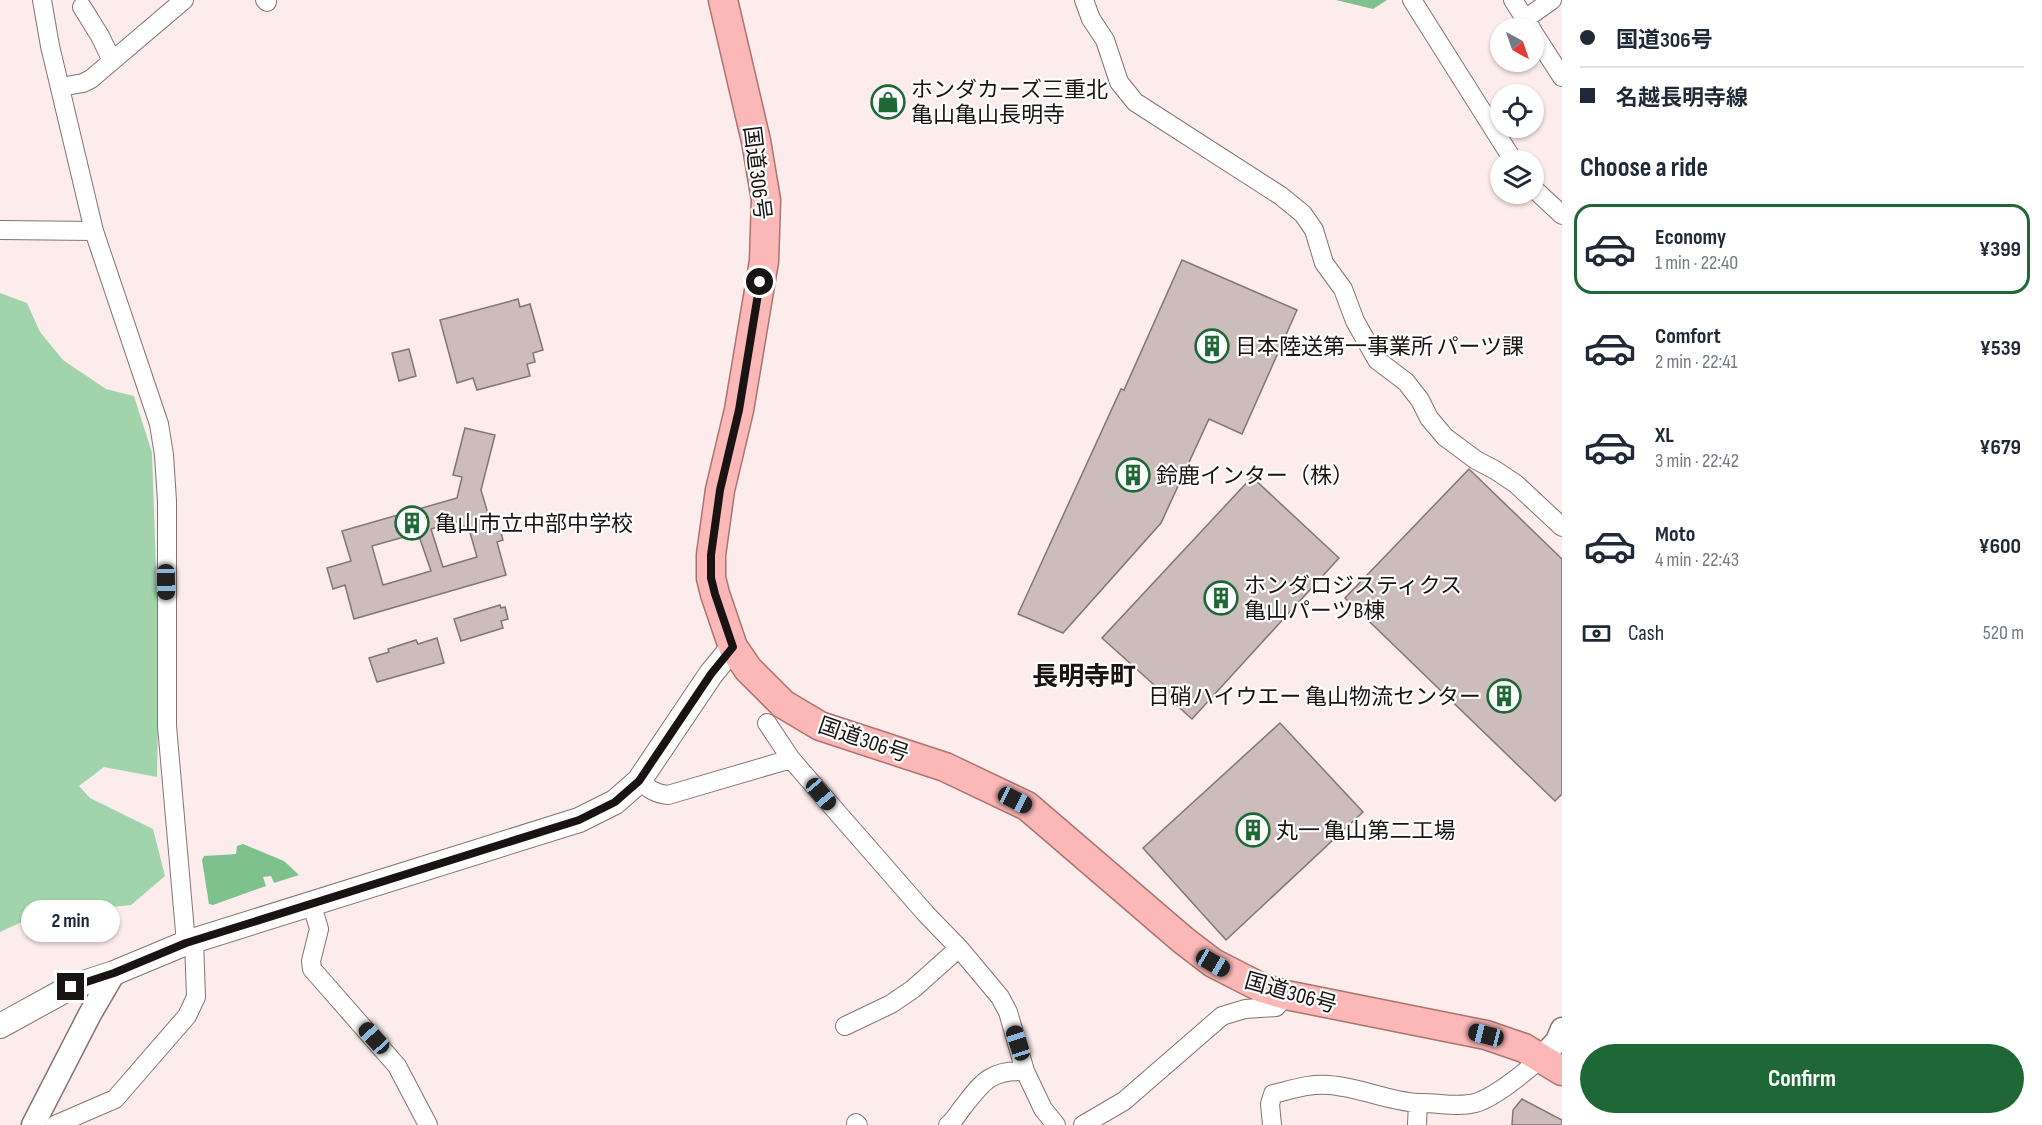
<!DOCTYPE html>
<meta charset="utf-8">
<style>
:root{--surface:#fff;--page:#f6f6f7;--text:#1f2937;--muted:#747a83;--line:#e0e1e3;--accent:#1e6836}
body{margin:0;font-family:"Sofia Sans Condensed","Noto Sans JP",sans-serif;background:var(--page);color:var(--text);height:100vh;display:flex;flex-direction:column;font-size:22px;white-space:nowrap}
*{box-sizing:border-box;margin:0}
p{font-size:20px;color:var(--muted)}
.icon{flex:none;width:33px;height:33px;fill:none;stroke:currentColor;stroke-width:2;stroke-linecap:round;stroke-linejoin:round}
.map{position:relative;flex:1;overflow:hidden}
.details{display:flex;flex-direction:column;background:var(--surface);width:480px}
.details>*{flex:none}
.banner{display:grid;align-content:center;height:132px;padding:0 18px;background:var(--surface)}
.needle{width:39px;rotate:140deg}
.tools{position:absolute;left:1490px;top:18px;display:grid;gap:12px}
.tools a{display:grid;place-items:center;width:54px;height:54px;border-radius:50%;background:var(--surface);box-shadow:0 2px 4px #0004;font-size:30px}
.end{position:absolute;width:27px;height:27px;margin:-14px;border:8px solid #191313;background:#fff;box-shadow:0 0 0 3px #fff}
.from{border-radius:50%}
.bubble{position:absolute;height:42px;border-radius:21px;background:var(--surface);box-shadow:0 2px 4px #0004;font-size:20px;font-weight:700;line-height:42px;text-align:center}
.car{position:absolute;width:18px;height:36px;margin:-18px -9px;border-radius:8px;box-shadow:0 0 4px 2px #0007;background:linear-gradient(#222 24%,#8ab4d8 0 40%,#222 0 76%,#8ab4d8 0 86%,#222 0)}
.banner b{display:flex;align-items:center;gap:21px;height:57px;font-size:22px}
.banner b+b{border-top:2px solid var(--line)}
.banner i{width:15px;height:15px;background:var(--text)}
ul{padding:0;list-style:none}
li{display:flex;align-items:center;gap:18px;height:90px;margin:0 12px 9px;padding:0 6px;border:3px solid transparent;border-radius:18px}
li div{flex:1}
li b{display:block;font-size:22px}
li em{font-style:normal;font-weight:700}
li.current{border-color:var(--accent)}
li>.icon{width:54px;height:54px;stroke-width:1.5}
h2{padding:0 18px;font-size:27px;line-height:72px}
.pay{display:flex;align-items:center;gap:15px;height:66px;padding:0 18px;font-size:22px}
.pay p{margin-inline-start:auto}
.cta{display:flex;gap:12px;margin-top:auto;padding:12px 18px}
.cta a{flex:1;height:69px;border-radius:36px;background:var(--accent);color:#fff;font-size:24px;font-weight:700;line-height:69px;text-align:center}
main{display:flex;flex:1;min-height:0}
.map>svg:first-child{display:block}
.green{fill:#a1d4ab}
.water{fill:#7ec18d}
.building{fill:#ccbdbc;stroke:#837574;stroke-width:1.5;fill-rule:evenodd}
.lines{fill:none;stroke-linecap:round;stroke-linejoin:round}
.minor-casing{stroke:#827473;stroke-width:20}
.tertiary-casing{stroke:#827473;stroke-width:25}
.secondary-casing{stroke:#827473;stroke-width:26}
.trunk-casing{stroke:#ab7371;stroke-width:31}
.minor{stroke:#fff;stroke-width:18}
.tertiary{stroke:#fff;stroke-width:22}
.secondary{stroke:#fff;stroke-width:24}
.trunk{stroke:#fbb8b6;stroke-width:28}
.route{stroke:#191313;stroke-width:8}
.labels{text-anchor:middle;stroke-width:4.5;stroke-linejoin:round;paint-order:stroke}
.poi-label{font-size:22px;fill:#191313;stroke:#fdfdfd;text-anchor:start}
.street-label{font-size:22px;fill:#191313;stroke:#fdfdfd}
.quarter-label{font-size:26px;font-weight:bold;fill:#191313;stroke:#fdfdfd}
</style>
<main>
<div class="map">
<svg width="1562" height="1125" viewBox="0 0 1562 1125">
<rect width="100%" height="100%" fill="#fceceb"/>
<!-- green -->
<path class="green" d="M 0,293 L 27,303 L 40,332 L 63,360 L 106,389 L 134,396 L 152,453 L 159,656 L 157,777 L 104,767 L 79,786 L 90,798 L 153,829 L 165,876 L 131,905 L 73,911 L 48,910 L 0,932 Z"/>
<!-- water -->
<path class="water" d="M 1336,0 L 1387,0 L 1373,9 Z
M 243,844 L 284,861 L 299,875 L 274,883 L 271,876 L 263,877 L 266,886 L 213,905 L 209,904 L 202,860 L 204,856 L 236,854 L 237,846 Z"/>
<!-- building -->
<path class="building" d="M 1182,260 L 1297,310 L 1242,434 L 1209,419 L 1161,523 L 1063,633 L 1018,614 L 1121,389 L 1124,390 Z
M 518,299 L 520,307 L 530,304 L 543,350 L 533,353 L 535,362 L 527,364 L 530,376 L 477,390 L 473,378 L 457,383 L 440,320 Z
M 409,349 L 416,376 L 399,381 L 392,353 Z
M 465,428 L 495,435 L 481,490 L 491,524 L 498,522 L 503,540 L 497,542 L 506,575 L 354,619 L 345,585 L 333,589 L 327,568 L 351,561 L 342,531 L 457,498 L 462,477 L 453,475 ZM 457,522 L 469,529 L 477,557 L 443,567 L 431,529 ZM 418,533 L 431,571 L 383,585 L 372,546 Z
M 1469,469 L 1562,559 L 1562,794 L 1555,801 L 1345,598 Z
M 1252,477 L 1339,558 L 1192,719 L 1102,638 Z
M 500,605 L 501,608 L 505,607 L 508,619 L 501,621 L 503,628 L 461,641 L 454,619 Z
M 437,638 L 444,663 L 377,682 L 369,658 L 389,652 L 388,649 L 416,640 L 418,644 Z
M 1280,723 L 1363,812 L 1226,940 L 1143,848 Z
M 1522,1099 L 1562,1120 L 1562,1125 L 1512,1125 L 1513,1110 Z"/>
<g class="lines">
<defs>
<path id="minor" d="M 42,0 L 50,46 L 94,231
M 265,0 L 267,2
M 1084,0 L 1091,19 L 1105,40 L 1119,82 L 1135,102 L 1281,196 L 1303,214 L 1314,230 L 1324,263 L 1343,289 L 1355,321 L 1377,360 L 1406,382 L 1420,400 L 1429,418 L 1445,437 L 1476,460 L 1495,470 L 1516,484 L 1562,527
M 1412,0 L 1513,160
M 1513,0 L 1525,19
M 82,7 L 100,36 L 112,61
M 1531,28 L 1525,19 L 1552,0
M 1533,32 L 1562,77
M 61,87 L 83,83 L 91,79 L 184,0
M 1533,188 L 1562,215
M 0,230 L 94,231 L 159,424 L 164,455 L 167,501 L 167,726 L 186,943
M 767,723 L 791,759 L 836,811 L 926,914 L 959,948 L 1000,997 L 1008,1012 L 1025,1071 L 1043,1109 L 1056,1125
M 639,781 C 649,789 656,794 668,795 L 791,759
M 311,902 L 319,929 L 311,961 L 312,969 L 397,1066 L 428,1125
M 845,1026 L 891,1004 L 913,989 L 959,948
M 856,1123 L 858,1125
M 55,1125 L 115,1099 L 187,1016 L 196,997 L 194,940
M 948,1125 C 954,1121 958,1113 963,1107 C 983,1081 991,1070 1025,1071
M 1083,1125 L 1124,1101 L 1222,1016 L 1245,1009 L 1276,1007 L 1286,995
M 1272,1125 L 1270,1104 L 1273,1094 C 1291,1090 1310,1083 1329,1085 C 1359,1087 1387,1101 1418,1103
M 1417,1125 L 1418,1103 C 1436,1102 1457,1108 1475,1103 C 1494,1098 1527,1071 1542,1057"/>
<path id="tertiary" d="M 1542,1057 L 1557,1041 L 1562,1029
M 33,1125 L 90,1014 L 114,973"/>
<path id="secondary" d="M 0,1026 L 71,987 L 114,973 L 186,943 L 579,820 L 615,802 L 639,781 L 711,674 L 733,647"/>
<path id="trunk" d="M 723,0 L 756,141 L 766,200 L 764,261 L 739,410 L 720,490 L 711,555 L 711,578 L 715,594 L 733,647 L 748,669 L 783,704 L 820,726 L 945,767 L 1027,806 L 1183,940 L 1213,963 L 1262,988 L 1286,995 L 1486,1035 L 1524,1048 L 1562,1071"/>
</defs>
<!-- minor casing -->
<use href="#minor" class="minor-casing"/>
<!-- tertiary casing -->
<use href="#tertiary" class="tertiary-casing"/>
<!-- secondary casing -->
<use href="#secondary" class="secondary-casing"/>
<!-- trunk casing -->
<use href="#trunk" class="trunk-casing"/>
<!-- minor -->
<use href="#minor" class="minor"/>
<!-- tertiary -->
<use href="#tertiary" class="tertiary"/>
<!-- secondary -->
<use href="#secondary" class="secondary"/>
<!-- trunk -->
<use href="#trunk" class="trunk"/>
</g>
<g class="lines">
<!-- route -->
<path class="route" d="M 71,987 L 114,973 L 186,943 L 579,820 L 615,802 L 639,781 L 711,674 L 733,647 L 715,594 L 711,578 L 711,555 L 720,490 L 739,410 L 760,282"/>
</g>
<!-- icons -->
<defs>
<symbol id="shop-ring" viewBox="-11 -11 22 22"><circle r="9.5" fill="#fdfdfd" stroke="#1e6836" stroke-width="1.5"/><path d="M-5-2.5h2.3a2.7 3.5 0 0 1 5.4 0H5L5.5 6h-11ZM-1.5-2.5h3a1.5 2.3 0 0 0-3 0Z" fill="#1e6836"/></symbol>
<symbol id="building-ring" viewBox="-11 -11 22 22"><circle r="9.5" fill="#fdfdfd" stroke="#1e6836" stroke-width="1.5"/><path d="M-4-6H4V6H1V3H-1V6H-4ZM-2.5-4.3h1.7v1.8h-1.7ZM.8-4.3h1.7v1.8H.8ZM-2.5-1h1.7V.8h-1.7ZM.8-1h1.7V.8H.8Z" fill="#1e6836"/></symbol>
</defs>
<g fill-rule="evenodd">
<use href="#shop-ring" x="869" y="83" width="38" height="38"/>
<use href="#building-ring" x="1193" y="327" width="38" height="38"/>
<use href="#building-ring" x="1114" y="456" width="38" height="38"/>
<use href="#building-ring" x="393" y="504" width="38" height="38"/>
<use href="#building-ring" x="1202" y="579" width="38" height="38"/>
<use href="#building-ring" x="1485" y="677" width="38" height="38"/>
<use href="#building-ring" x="1234" y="811" width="38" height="38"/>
</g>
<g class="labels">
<!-- poi labels -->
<g class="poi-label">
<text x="911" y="97">ホンダカーズ三重北<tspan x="911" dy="25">亀山亀山長明寺</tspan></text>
<text x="1235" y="354">日本陸送第一事業所 パーツ課</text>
<text x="1156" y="483">鈴鹿インター（株）</text>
<text x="435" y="531">亀山市立中部中学校</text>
<text x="1244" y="593">ホンダロジスティクス<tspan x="1244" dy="25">亀山パーツB棟</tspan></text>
<text x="1481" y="704" text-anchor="end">日硝ハイウエー 亀山物流センター</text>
<text x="1276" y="838">丸一 亀山第二工場</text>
</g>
<!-- street labels -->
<g class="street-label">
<text transform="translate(758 173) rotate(83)" y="8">国道306号</text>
<text transform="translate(864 739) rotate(19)" y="8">国道306号</text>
<text transform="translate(1291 992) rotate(16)" y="8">国道306号</text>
</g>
<!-- quarter labels -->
<g class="quarter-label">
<text x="1084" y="685">長明寺町</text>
</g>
</g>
</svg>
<div class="tools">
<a><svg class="needle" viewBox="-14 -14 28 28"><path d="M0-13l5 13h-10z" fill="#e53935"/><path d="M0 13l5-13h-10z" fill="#747a83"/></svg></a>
<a><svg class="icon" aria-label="locate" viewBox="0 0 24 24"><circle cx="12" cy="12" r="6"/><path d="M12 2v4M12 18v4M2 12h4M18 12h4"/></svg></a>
<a><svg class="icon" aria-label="layers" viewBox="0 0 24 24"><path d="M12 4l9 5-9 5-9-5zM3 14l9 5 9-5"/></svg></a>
</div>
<i class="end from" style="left:760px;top:282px"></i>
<i class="end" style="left:71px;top:987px"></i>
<div class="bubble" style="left:21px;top:900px;width:99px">2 min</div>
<i class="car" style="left:166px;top:582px;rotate:179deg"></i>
<i class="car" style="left:821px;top:794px;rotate:140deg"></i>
<i class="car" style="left:1015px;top:800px;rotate:117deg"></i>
<i class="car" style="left:1213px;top:963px;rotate:120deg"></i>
<i class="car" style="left:1486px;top:1035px;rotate:284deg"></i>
<i class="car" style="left:374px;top:1038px;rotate:318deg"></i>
<i class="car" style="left:1018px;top:1043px;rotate:342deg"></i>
</div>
<section class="details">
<div class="banner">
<b><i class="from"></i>国道306号</b>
<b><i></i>名越長明寺線</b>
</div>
<h2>Choose a ride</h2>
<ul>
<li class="current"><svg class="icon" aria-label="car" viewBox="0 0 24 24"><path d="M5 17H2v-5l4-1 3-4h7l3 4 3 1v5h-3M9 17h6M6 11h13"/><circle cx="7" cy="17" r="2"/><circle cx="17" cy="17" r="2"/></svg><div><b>Economy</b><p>1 min · 22:40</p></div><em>¥399</em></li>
<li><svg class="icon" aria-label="car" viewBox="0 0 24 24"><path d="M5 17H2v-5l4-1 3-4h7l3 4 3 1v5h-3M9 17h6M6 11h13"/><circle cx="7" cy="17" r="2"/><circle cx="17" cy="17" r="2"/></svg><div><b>Comfort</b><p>2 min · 22:41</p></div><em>¥539</em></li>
<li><svg class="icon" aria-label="car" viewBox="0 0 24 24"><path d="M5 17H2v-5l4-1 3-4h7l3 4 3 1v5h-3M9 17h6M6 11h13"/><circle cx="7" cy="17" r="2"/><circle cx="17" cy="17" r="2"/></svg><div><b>XL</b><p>3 min · 22:42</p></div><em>¥679</em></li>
<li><svg class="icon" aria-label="car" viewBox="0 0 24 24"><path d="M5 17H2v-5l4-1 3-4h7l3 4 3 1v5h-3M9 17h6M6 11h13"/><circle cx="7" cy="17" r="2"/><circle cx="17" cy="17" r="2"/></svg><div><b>Moto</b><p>4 min · 22:43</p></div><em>¥600</em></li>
</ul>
<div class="pay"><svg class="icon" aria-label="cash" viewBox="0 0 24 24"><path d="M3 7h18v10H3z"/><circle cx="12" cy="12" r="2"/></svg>Cash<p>520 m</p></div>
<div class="cta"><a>Confirm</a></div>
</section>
</main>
